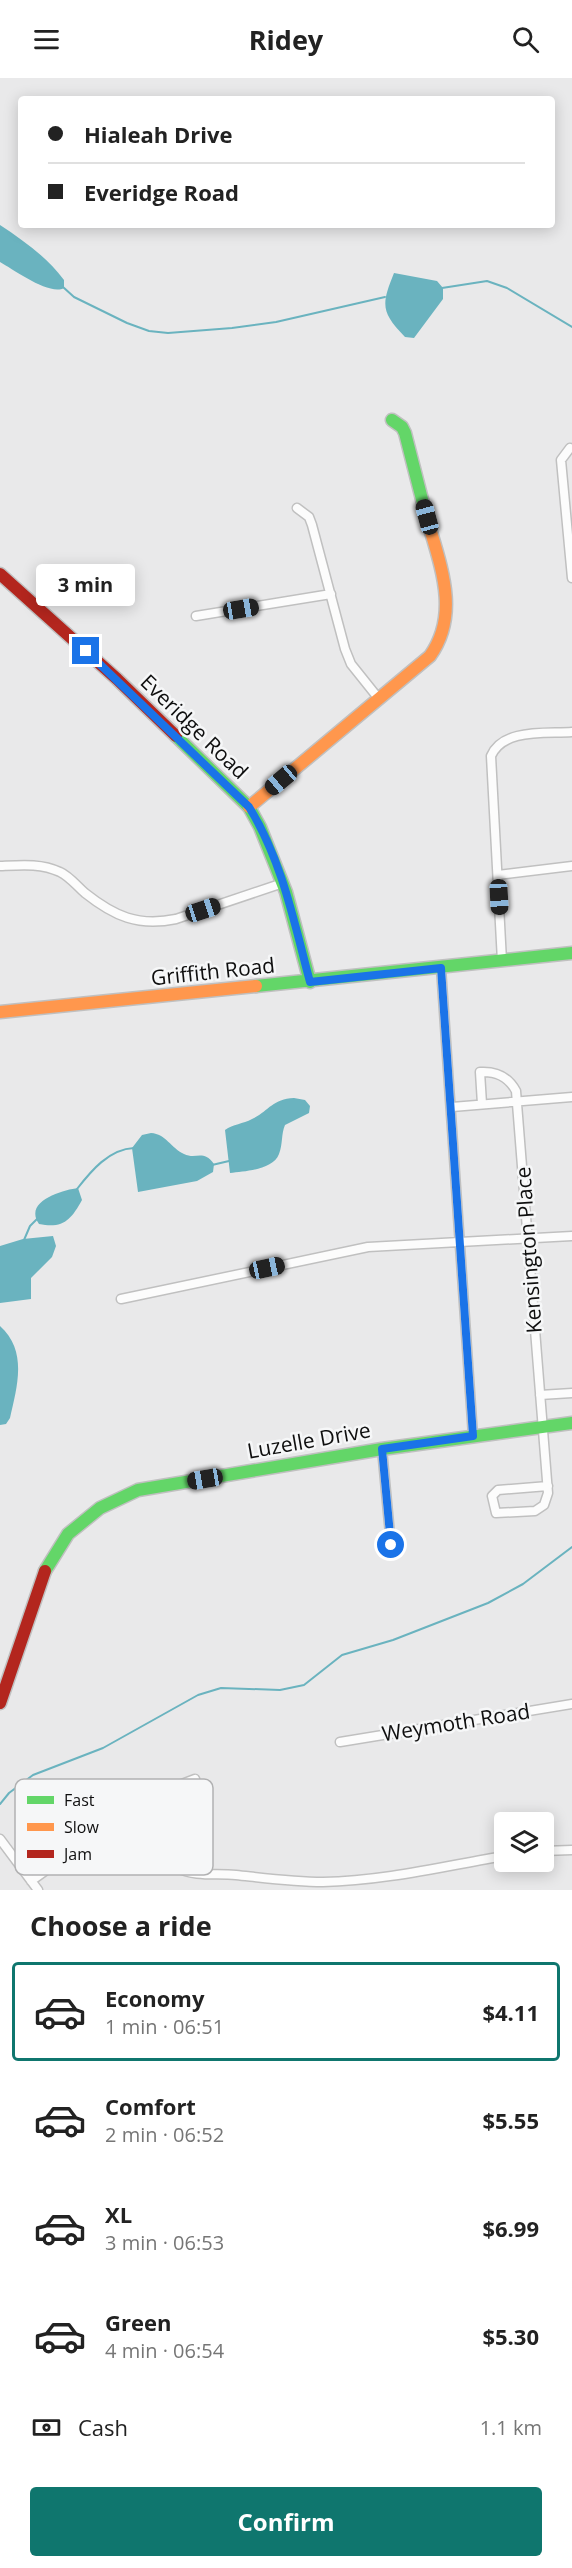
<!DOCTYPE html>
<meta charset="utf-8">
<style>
:root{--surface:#fff;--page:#f6f6f6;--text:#222;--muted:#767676;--line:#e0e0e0;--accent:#0f766e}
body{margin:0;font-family:"Open Sans",sans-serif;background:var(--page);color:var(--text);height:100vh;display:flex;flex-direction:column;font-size:22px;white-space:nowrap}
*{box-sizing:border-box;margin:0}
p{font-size:20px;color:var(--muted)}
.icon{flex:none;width:33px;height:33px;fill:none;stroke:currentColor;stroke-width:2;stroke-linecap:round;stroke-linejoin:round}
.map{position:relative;height:1812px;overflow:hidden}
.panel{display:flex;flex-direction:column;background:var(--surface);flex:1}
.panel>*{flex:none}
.banner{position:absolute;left:18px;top:18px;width:537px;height:132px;border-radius:6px;box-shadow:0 3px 15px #0003;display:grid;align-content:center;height:132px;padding:0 30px;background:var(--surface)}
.fabs{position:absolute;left:494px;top:1734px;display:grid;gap:12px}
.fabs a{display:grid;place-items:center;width:60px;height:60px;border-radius:6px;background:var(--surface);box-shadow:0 3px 15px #0003;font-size:30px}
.end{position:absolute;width:27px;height:27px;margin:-14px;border:8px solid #1a73e8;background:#fff;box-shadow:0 0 0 3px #fff}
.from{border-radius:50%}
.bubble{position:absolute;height:42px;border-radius:6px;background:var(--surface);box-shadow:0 3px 15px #0003;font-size:20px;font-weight:700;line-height:42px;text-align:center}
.car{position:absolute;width:18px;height:36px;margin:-18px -9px;border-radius:8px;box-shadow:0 0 4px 2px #0007;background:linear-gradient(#222 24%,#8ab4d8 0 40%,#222 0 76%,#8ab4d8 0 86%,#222 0)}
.banner b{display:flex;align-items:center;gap:21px;height:57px;font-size:22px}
.banner b+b{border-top:2px solid var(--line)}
.banner i{width:15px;height:15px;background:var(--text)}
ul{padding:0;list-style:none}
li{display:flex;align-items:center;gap:18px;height:99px;margin:0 12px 9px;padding:0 18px;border:3px solid transparent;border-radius:6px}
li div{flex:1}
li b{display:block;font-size:22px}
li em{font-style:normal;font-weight:700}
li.selected{border-color:var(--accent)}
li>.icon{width:54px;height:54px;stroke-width:1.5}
h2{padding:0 30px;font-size:27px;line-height:72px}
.pay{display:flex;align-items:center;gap:15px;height:66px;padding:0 30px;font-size:22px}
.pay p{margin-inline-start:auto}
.button{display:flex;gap:12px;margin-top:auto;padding:12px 30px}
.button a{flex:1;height:69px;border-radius:6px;background:var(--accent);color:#fff;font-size:24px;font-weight:700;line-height:69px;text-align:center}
header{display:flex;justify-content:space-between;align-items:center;height:78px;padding:0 30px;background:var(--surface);font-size:27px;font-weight:700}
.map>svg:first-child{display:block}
.water{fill:#6ab3bf}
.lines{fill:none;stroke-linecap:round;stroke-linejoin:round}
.stream{stroke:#6ab3bf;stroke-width:2}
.street-casing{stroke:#c0c0c0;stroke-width:11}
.fast-casing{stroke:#c0c0c0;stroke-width:15}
.slow-casing{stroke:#c0c0c0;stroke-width:15}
.jam-casing{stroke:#c0c0c0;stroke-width:15}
.street{stroke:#fcfcfc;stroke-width:8}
.fast{stroke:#63d668;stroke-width:12}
.slow{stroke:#ff974d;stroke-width:12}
.jam{stroke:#b3261e;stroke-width:12}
.route{stroke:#1a73e8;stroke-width:8}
.labels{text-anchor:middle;stroke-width:5;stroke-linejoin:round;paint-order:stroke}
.street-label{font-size:21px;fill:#0f0f0f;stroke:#f6f7f8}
.key{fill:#f6f7f8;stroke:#b1b1b2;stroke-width:1.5}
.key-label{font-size:16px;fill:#0f0f0f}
</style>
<header><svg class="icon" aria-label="menu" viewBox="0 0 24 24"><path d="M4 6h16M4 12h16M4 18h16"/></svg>Ridey<svg class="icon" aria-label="search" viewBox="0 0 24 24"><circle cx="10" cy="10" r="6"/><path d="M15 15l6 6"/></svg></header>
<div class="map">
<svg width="572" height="1812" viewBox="0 0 572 1812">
<rect width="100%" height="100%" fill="#e9e9ea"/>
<!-- water -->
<path class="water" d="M 0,147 C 24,163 47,179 64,202 L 64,210 C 50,218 14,192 0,184 Z
M 394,195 L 437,203 L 443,210 L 443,221 L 414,260 L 405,259 C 381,234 381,227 394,195 Z
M 294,1020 L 305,1022 L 310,1028 L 309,1035 L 285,1047 C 281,1056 283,1066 279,1076 C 273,1092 245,1093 230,1095 L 225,1052 C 233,1046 243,1046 252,1041 C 269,1033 272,1021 294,1020 Z
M 151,1055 C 166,1056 171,1070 184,1076 C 196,1082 203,1071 214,1086 L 213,1094 L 197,1103 L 138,1114 L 132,1070 L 142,1057 Z
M 78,1110 L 82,1122 C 71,1142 63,1151 39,1146 C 23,1123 63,1112 78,1110 Z
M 53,1158 L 56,1168 L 52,1179 L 31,1200 L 31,1221 L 0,1225 L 0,1168 L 23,1161 Z
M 0,1248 C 28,1273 17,1309 10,1340 L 6,1346 L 0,1347 Z"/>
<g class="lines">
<!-- stream -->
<path class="stream" d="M 63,209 L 74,219 L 127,245 L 149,253 L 168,255 L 232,250 L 276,244 L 385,219
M 442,210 L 487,203 L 507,210 L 572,249
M 212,1087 L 229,1083
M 77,1111 C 91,1093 109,1071 134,1070
M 24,1162 L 30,1148 L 38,1140
M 0,1726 L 9,1715 L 33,1697 L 103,1670 L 198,1617 L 221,1610 L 280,1612 L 304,1607 L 342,1577 L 393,1562 L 488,1525 L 523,1506 L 572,1469"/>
<defs>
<path id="street" d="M 570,370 L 561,382 L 572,500
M 297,430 L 309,439 L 312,447 L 345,571 L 351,586 L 379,621
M 196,538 L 331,516
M 0,788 C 21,787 41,785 60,794 C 69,798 77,808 85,815 C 114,838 138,849 176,841 L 283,805
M 498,797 L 572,788
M 502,883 L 491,678 C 503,650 546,656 572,654
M 441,890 L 473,1358
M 482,1026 L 480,994 C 496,993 508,998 516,1013 L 548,1415 L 544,1427 L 535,1433 L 496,1435 L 492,1418 L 498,1412 L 548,1408
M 452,1029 L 572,1019
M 121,1221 L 368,1169 L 572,1158
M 540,1317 L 572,1315
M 382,1371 L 391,1467
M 340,1664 L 572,1626
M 120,1732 C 135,1754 153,1779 177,1790 C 197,1799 215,1795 236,1797 C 264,1800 294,1804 323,1804 C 383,1803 445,1788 504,1778
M 0,1761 L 38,1812
M 543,1773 L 572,1772
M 31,1803 L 69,1776 L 105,1742 L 129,1726 L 195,1701"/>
<path id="fast" d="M 392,342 L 402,349 L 405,355 L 425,433
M 176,658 L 249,729 L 260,749 L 286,814 L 310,904
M 256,908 L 572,875
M 45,1493 L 68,1456 L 100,1430 L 138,1412 L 382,1371 L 572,1345"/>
<path id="slow" d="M 249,729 L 430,578 C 462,533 438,482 425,433
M 0,934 L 256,908"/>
<path id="jam" d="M 0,496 L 117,601 L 176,658
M 0,1625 L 45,1493"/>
</defs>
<!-- street casing -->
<use href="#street" class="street-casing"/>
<!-- fast casing -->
<use href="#fast" class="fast-casing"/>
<!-- slow casing -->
<use href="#slow" class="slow-casing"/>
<!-- jam casing -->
<use href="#jam" class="jam-casing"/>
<!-- street -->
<use href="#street" class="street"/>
<!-- fast -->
<use href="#fast" class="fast"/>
<!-- slow -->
<use href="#slow" class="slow"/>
<!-- jam -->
<use href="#jam" class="jam"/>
</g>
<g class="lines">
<!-- route -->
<path class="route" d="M 86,573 L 249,729 C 282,782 294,844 310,904 L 441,890 L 473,1358 L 382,1371 L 391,1467"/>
</g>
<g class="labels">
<!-- street labels -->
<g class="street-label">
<text transform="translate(194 649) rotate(44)" y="7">Everidge Road</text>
<text transform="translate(213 894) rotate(-6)" y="7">Griffith Road</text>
<text transform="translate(529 1172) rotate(-94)" y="7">Kensington Place</text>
<text transform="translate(309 1363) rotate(-10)" y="7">Luzelle Drive</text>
<text transform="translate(456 1645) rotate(-9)" y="7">Weymoth Road</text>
</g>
</g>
<!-- legend -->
<rect x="15" y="1701" width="198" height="96" rx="9" class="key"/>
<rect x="27" y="1718" width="27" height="8" fill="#63d668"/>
<rect x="27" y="1745" width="27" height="8" fill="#ff974d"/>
<rect x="27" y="1772" width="27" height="8" fill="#b3261e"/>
<g class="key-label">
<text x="64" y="1728">Fast</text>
<text x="64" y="1755">Slow</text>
<text x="64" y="1782">Jam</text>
</g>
</svg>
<div class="fabs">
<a><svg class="icon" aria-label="layers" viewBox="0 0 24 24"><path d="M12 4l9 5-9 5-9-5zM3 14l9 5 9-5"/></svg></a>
</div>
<i class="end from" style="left:391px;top:1467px"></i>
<i class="end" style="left:86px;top:573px"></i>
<div class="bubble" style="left:36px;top:486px;width:99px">3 min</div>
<i class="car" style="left:427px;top:439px;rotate:345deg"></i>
<i class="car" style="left:241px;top:531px;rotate:81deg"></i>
<i class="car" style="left:281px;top:702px;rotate:230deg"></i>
<i class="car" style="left:499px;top:819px;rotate:177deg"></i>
<i class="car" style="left:203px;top:832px;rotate:72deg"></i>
<i class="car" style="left:267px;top:1190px;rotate:78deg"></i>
<i class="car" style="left:205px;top:1401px;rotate:260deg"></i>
<div class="banner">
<b><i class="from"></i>Hialeah Drive</b>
<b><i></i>Everidge Road</b>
</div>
</div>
<section class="panel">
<h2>Choose a ride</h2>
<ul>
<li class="selected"><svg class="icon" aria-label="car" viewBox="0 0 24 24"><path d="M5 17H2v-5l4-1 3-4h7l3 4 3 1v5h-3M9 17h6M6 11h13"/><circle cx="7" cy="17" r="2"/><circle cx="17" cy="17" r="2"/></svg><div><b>Economy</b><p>1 min · 06:51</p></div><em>$4.11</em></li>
<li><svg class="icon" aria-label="car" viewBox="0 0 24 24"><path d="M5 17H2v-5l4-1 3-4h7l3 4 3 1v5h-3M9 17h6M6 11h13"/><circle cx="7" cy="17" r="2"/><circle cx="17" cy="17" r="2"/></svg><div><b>Comfort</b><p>2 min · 06:52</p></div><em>$5.55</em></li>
<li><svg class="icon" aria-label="car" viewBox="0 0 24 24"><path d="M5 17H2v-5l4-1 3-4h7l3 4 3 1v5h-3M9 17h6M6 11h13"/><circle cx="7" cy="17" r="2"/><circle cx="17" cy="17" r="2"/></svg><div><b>XL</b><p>3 min · 06:53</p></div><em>$6.99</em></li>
<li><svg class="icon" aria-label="car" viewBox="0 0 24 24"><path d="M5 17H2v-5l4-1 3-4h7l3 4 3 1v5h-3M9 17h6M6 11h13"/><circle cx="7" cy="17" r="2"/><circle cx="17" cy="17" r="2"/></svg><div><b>Green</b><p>4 min · 06:54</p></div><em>$5.30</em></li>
</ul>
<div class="pay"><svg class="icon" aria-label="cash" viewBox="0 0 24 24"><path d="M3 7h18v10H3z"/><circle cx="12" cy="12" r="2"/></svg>Cash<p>1.1 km</p></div>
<div class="button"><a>Confirm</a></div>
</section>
